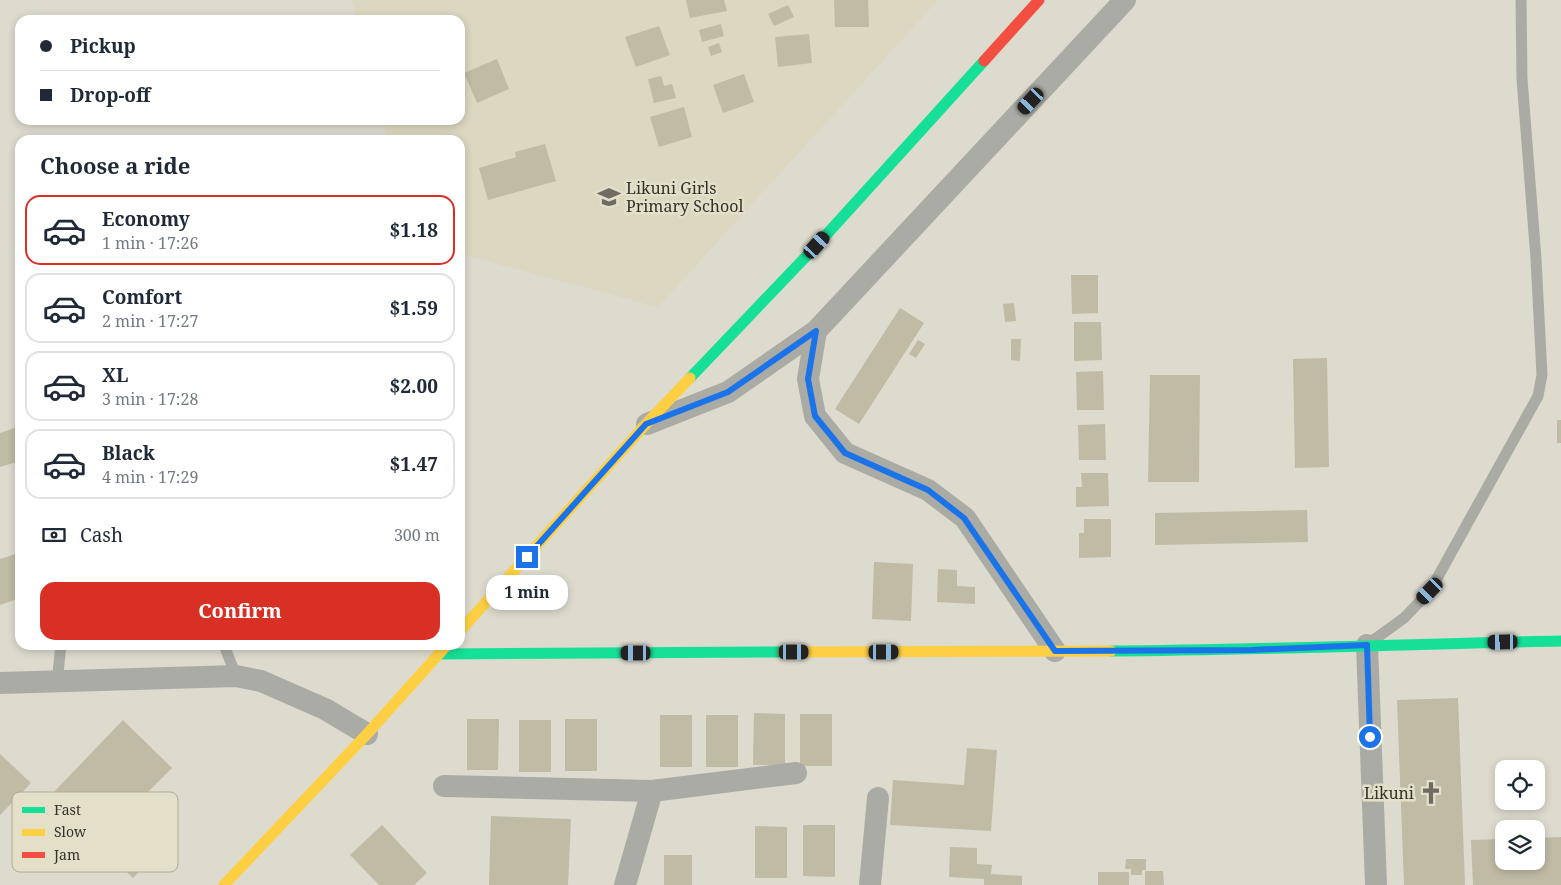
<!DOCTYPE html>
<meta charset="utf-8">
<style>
:root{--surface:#fff;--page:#f2f2f3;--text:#1f2937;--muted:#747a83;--line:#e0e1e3;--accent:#d93025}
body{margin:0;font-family:"Noto Serif",serif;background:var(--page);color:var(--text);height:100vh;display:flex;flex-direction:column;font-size:19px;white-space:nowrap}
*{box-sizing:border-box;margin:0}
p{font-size:16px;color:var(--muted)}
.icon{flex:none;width:28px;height:28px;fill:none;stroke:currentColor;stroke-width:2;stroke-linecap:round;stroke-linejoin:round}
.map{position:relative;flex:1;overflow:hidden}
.side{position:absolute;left:15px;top:135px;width:450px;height:515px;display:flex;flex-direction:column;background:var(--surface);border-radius:15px;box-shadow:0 2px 8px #0003}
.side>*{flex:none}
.top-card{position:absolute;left:15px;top:15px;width:450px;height:110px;border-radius:15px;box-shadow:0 2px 8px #0003;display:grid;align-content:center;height:110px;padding:0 25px;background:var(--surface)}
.controls{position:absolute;left:1495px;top:760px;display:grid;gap:10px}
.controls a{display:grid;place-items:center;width:50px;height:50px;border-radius:10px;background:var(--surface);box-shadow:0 2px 8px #0003;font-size:25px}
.end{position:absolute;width:22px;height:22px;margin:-11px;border:6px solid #1a73e8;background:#fff;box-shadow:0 0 0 2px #fff}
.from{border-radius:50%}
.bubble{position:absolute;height:35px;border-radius:15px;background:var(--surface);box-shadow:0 2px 8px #0003;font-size:16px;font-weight:700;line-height:35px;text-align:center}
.car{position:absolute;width:15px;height:30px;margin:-15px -8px;border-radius:6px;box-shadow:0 0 4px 1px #0007;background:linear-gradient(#222 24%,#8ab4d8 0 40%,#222 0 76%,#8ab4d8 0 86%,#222 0)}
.top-card b{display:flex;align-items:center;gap:18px;height:48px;font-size:19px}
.top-card b+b{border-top:1px solid var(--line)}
.top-card i{width:12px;height:12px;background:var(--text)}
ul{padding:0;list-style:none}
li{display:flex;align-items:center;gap:15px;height:70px;margin:0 10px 8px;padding:0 15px;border:2px solid var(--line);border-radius:15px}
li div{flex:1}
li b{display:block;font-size:19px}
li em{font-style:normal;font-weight:700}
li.on{border-color:var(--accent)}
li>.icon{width:45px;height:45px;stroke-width:1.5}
h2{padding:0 25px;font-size:22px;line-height:60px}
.pay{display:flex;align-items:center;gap:12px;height:55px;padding:0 25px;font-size:19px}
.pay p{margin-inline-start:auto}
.cta{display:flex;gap:10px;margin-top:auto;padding:10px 25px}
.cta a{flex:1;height:58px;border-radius:15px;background:var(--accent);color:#fff;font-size:20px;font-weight:700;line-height:58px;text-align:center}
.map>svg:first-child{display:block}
.built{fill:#dbd7c0}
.building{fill:#bfbba5}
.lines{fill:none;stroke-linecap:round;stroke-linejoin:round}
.lane{stroke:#ababa6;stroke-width:11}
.street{stroke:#ababa6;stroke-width:22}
.fast{stroke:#16e098;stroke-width:11}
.slow{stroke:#ffcf43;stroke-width:11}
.jam{stroke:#f24e42;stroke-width:11}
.route{stroke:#1a73e8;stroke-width:6}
.labels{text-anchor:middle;stroke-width:5;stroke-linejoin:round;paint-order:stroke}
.poi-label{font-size:16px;fill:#333129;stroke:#e3dfc8;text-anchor:start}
.key{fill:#e3dfc8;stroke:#aeab98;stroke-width:1}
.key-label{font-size:14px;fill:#333129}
</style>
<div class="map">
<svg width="1561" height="885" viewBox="0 0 1561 885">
<rect width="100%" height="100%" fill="#dddbce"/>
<!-- built -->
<path class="built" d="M 352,0 L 938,0 L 658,307 L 460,254 L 460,140 L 388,140 L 383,120 L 460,120 L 460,20 L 357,20 Z"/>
<!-- building -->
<path class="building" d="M 686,0 L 724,0 L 727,11 L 690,18 Z
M 834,0 L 868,0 L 869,27 L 835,27 Z
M 788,5 L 794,17 L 774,26 L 768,14 Z
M 721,24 L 724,36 L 702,42 L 699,30 Z
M 659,26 L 670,55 L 636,67 L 625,37 Z
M 809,34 L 812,63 L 778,67 L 775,37 Z
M 719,43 L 722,52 L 711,56 L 708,47 Z
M 497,59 L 509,89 L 477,103 L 464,73 Z
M 744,74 L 754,102 L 723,113 L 713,85 Z
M 661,76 L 664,86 L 672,84 L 676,98 L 654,103 L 648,79 Z
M 684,107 L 692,137 L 659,147 L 650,117 Z
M 545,144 L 556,181 L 488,200 L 479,168 L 516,157 L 515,152 Z
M 1071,275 L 1098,275 L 1098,313 L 1072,314 Z
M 1014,303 L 1016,321 L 1005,322 L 1003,304 Z
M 900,308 L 924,323 L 859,424 L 835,409 Z
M 1074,322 L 1101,322 L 1102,360 L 1074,361 Z
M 1011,339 L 1021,339 L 1020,361 L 1011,360 Z
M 918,340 L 925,344 L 916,358 L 909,354 Z
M 1327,358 L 1329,467 L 1295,468 L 1293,359 Z
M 1103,371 L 1104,410 L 1077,410 L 1076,372 Z
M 1150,375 L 1200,375 L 1199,482 L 1148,482 Z
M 1557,420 L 1561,420 L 1561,443 L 1557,443 Z
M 1105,424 L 1106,460 L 1079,460 L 1078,425 Z
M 20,426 L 20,461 L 0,467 L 0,433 Z
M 1081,473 L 1108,473 L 1109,506 L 1076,507 L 1076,487 L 1082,487 Z
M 1307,510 L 1308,542 L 1155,545 L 1155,513 Z
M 1084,519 L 1111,519 L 1111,557 L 1079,558 L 1079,533 L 1084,533 Z
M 19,553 L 20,598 L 0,605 L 0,559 Z
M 874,562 L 913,564 L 911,621 L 872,619 Z
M 938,569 L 957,570 L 957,586 L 975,587 L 975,604 L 937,602 Z
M 1458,698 L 1465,885 L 1404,885 L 1397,700 Z
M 754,713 L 785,714 L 785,765 L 753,765 Z
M 800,714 L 832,714 L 832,766 L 800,766 Z
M 660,715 L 692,715 L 692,767 L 660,767 Z
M 706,715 L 738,715 L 738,767 L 706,767 Z
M 467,719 L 499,719 L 498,770 L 467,770 Z
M 565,719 L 597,719 L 597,771 L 565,771 Z
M 123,720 L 172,768 L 142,798 L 136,792 L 122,806 L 130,814 L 138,806 L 153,821 L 147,826 L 166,844 L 133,878 L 99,846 L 121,823 L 113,815 L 92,836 L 50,796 Z
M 519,720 L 551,720 L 551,772 L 519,772 Z
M 967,748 L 997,750 L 991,831 L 890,825 L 893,780 L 964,785 Z
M 0,754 L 31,783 L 0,815 Z
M 491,816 L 571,819 L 568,885 L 489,885 Z
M 382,825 L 427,873 L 414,885 L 379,885 L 350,855 Z
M 803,825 L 835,825 L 835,877 L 803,876 Z
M 755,826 L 787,827 L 787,878 L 755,878 Z
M 1561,837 L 1561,885 L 1473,885 L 1471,840 L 1504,839 L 1504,861 L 1536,861 L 1536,838 Z
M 950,847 L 977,848 L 977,864 L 992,865 L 991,874 L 1022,876 L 1022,885 L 984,885 L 984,879 L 949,877 Z
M 664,855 L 692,855 L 692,885 L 664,885 Z
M 1126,859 L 1146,859 L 1146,870 L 1142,870 L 1142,875 L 1131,875 L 1131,869 L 1125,869 Z
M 1145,871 L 1163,871 L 1164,885 L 1145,885 Z
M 1098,872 L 1129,872 L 1129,885 L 1098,885 Z"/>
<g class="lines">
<!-- lane -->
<path class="lane" d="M 1375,639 L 1404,618 L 1430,591 L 1538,396 L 1542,375 L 1536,259 L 1522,79 L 1521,0
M 224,645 L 236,676
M 57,682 L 61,645"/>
<!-- street -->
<path class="street" d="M 816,331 L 808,379 L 815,416 L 845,453 L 928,490 L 965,518 L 1055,651
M 647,424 L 728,392 L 816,331 L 1125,0
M 1367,645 L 1376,885
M 0,683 L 236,676 L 261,681 L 325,709 L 367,734
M 444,786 L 652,791 L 796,773
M 625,885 L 652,791
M 870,885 L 878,798"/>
<!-- fast -->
<path class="fast" d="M 690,378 L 817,245 L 984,61
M 1111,651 C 1261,650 1411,644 1561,641
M 439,654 L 783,652"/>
<!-- slow -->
<path class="slow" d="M 460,631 L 646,424 L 690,378
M 783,652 L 1111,651
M 224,885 L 367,734 L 447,645"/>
<!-- jam -->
<path class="jam" d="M 984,61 L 1039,0"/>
</g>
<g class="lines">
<!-- route -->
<path class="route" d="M 527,557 L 646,424 L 728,392 L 816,331 L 808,379 L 815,416 L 845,453 L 928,490 L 964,518 L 1055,651 L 1251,650 L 1367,645 L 1370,737"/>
</g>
<!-- icons -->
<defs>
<symbol id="school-bare" viewBox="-9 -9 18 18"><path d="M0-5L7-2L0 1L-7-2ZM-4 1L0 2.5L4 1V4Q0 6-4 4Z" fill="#6e6c63" stroke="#e3dfc8" stroke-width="2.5" paint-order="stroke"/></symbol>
<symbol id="church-bare" viewBox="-9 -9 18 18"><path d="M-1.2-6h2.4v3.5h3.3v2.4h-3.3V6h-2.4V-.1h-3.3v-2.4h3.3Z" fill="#6e6c63" stroke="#e3dfc8" stroke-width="2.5" paint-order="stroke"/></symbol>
</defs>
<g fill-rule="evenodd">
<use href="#school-bare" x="593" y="181" width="32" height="32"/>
<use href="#church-bare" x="1415" y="777" width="32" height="32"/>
</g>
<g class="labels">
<!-- poi labels -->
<g class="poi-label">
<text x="626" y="194">Likuni Girls<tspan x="626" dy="18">Primary School</tspan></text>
<text x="1414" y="799" text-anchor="end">Likuni</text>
</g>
</g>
<!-- legend -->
<rect x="12" y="792" width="166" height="80" rx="8" class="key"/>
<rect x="22" y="807" width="23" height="6" fill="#16e098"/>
<rect x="22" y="829" width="23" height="7" fill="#ffcf43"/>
<rect x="22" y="852" width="23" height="6" fill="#f24e42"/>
<g class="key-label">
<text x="54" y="815">Fast</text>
<text x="54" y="837">Slow</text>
<text x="54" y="860">Jam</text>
</g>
</svg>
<div class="controls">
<a><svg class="icon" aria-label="locate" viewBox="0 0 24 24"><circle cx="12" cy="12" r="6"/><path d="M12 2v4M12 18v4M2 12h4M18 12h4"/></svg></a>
<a><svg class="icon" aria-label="layers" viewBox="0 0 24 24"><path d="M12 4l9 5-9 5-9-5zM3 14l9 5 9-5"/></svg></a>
</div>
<i class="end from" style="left:1370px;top:737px"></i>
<i class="end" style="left:527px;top:557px"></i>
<div class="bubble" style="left:486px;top:575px;width:82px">1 min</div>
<i class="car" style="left:1031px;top:101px;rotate:223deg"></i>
<i class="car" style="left:817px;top:245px;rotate:42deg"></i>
<i class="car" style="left:1430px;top:591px;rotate:224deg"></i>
<i class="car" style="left:1503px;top:642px;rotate:269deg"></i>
<i class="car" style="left:794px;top:652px;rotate:90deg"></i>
<i class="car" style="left:884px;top:652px;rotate:90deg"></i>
<i class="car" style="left:636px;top:653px;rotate:270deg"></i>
<div class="top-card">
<b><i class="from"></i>Pickup</b>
<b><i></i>Drop-off</b>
</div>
<section class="side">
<h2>Choose a ride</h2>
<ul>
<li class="on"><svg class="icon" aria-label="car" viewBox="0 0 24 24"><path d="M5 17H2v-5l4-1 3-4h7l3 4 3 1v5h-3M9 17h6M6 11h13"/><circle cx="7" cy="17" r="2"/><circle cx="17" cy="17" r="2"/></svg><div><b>Economy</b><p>1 min · 17:26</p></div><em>$1.18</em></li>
<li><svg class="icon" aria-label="car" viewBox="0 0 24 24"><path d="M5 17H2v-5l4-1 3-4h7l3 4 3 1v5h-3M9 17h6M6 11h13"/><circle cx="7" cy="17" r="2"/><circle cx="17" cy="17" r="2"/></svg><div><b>Comfort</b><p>2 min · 17:27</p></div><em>$1.59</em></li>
<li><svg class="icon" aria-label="car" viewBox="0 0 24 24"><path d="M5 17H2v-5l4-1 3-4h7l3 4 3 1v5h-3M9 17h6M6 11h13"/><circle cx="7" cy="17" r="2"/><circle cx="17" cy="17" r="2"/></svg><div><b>XL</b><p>3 min · 17:28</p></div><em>$2.00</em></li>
<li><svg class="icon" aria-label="car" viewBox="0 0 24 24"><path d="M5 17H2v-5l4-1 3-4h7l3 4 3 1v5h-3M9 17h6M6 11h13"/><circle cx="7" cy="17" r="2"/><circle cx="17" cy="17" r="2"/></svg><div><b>Black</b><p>4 min · 17:29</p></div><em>$1.47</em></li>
</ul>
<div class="pay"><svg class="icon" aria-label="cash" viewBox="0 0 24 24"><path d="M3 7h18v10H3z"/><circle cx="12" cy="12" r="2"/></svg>Cash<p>300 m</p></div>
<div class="cta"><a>Confirm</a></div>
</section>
</div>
